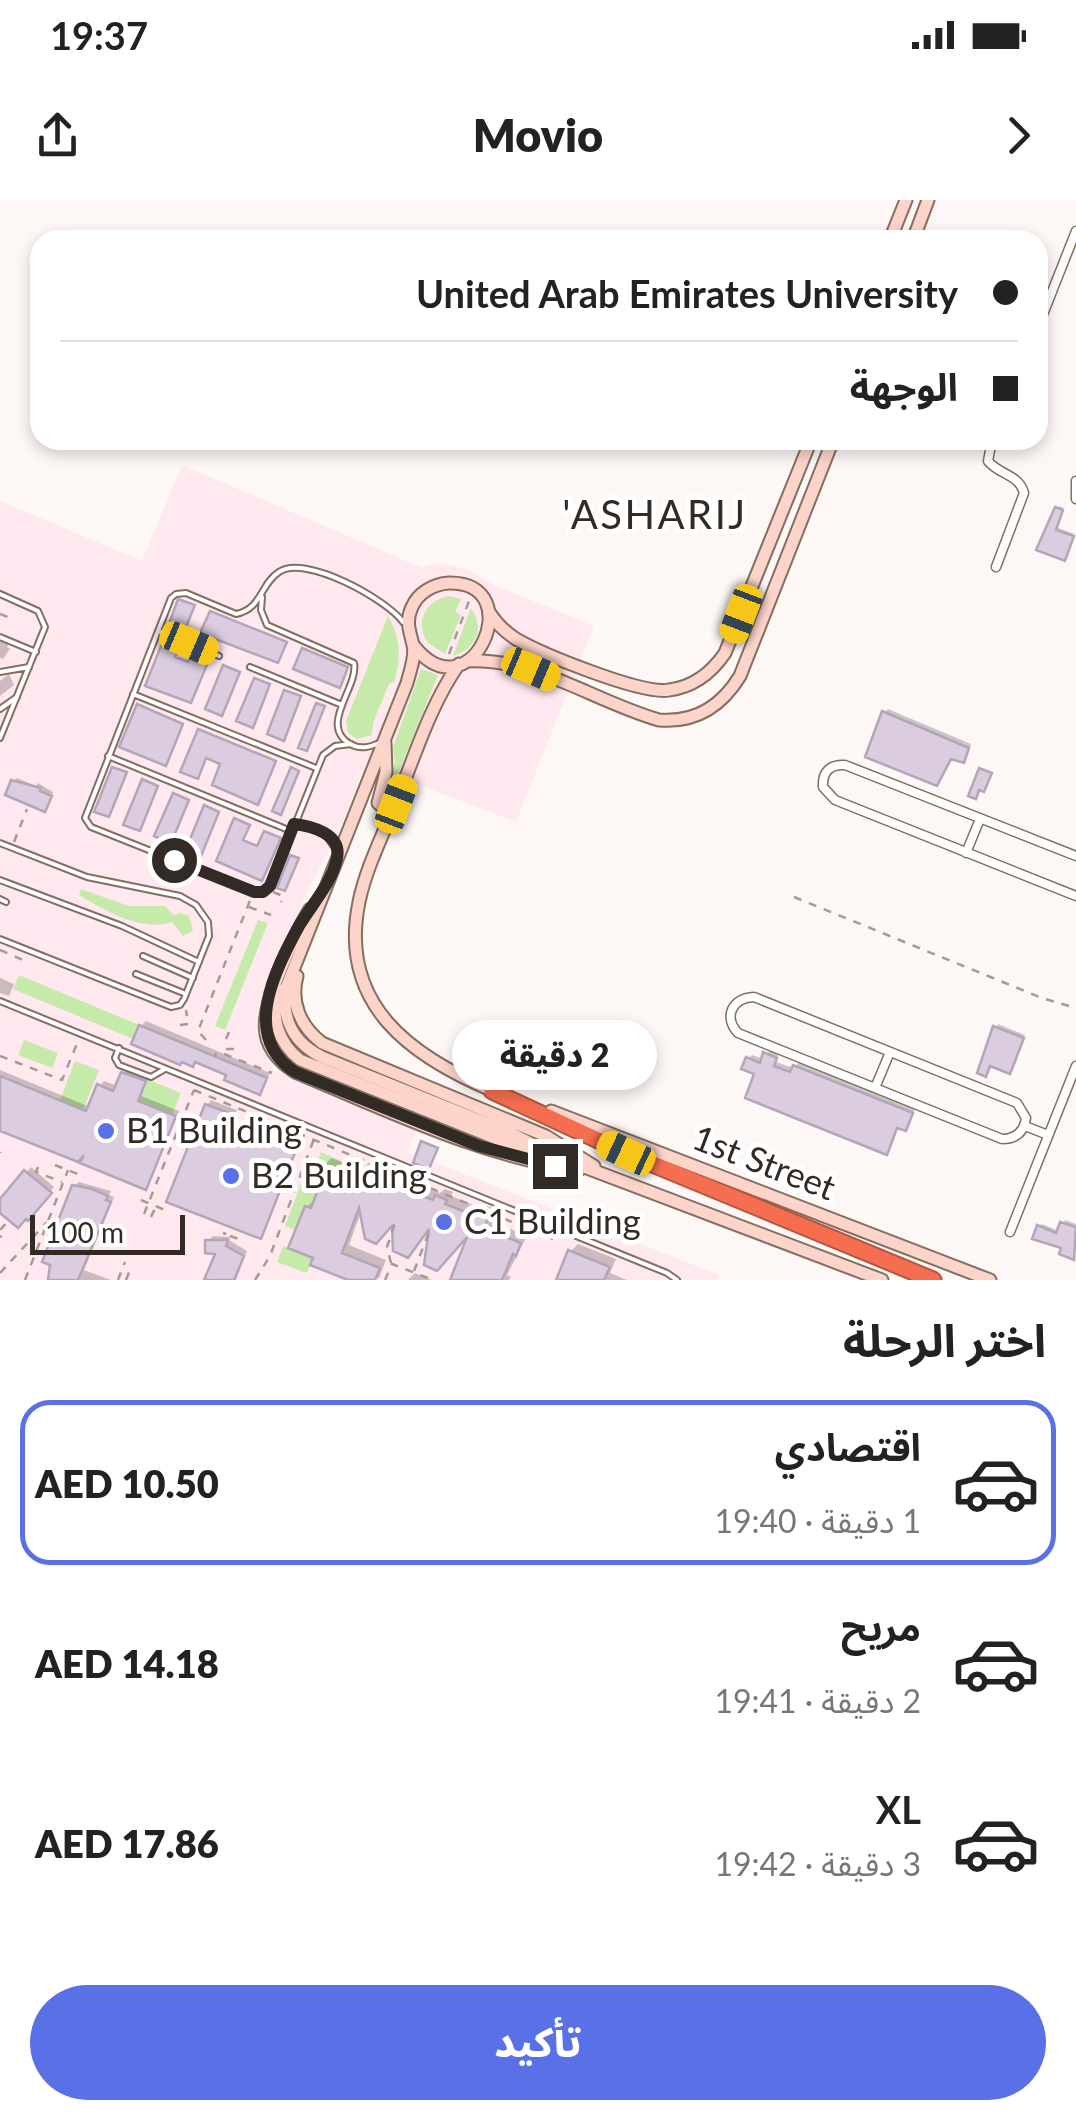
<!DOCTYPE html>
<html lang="ar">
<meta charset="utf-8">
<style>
:root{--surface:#fff;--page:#f6f6f6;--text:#222;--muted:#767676;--line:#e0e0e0;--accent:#5970e6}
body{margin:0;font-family:Lato,"Noto Sans Arabic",sans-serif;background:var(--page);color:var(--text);direction:rtl;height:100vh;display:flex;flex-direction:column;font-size:38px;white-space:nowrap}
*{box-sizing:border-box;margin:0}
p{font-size:32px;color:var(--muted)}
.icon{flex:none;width:55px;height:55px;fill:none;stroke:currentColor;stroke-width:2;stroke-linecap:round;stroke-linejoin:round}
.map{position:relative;height:1080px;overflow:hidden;direction:ltr}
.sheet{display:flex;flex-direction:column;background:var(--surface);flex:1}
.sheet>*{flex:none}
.banner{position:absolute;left:30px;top:30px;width:1018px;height:220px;border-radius:30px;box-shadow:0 5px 15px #0003;direction:rtl;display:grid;align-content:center;height:220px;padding:0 30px;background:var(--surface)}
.scale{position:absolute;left:30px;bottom:25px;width:155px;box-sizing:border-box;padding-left:10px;border:5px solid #322a24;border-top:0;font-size:28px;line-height:35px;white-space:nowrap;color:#322a24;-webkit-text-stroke:8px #fff;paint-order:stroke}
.end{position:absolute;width:45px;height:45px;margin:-22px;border:12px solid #322a24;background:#fff;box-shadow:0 0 0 5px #fff}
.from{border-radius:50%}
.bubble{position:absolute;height:70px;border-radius:35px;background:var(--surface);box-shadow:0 5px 15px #0003;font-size:32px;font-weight:800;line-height:70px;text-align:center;direction:rtl}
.car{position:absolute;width:30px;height:60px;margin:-30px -15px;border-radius:12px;box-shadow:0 0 8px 2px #0007;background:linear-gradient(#f5c518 24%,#345 0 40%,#f5c518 0 76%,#345 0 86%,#f5c518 0)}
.banner b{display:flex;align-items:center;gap:35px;height:95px;font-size:38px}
.banner b+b{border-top:2px solid var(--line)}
.banner i{width:25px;height:25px;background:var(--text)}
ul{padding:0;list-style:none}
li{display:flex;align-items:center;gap:30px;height:165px;margin:0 20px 15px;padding:0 10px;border:5px solid transparent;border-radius:30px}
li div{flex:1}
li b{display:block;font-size:38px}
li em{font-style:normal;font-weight:800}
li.on{border-color:var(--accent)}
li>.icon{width:90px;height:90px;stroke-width:1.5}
h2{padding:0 30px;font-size:45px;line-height:120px}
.cta{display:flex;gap:20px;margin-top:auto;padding:20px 30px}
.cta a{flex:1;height:115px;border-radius:60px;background:var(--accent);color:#fff;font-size:40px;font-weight:800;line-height:115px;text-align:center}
.status{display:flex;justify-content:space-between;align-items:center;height:70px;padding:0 50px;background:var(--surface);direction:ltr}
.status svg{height:28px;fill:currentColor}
header{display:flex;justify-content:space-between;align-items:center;height:130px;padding:0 30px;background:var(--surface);font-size:45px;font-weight:800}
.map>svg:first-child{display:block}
.education{fill:#ffe9ee}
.green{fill:#c6eaaa}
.shadow{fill:#0003}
.building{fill:#dbcce0;stroke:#b4a5b9;stroke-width:2.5}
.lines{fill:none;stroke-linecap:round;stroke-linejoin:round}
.lane-casing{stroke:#836f62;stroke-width:8}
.street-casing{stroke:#836f62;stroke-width:11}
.secondary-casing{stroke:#836f62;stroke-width:15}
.highway-casing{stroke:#b15641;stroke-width:19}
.path{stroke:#a29b97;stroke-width:2.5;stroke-dasharray:8 8;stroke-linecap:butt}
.lane{stroke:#fff;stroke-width:4}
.street{stroke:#fff;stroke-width:8}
.secondary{stroke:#fcd4ca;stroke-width:11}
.highway{stroke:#f66e50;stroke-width:15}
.route{stroke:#322a24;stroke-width:12}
.poi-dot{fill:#5970e6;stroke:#fff;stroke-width:4}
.labels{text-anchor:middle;stroke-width:10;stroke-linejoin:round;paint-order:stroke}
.poi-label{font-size:35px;fill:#322a24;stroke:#fff;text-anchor:start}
.street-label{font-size:35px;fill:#322a24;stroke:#fff}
.quarter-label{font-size:40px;letter-spacing:2.5px;fill:#322a24;stroke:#fff}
</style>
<div class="status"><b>19:37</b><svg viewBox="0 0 49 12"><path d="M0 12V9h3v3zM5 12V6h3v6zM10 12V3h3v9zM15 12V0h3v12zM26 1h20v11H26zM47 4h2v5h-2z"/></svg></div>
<header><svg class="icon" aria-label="forward" viewBox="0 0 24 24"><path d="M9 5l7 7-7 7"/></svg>Movio<svg class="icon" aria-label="share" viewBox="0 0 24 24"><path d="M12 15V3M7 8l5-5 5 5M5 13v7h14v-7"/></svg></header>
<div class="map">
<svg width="1076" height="1080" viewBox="0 0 1076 1080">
<rect width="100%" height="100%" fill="#fdf8f5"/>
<!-- education -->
<path class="education" d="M 182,265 L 422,368 L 437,363 L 466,369 L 494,385 L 594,426 L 516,622 L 366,564 L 337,635 L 303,700 L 258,810 L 256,831 L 273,870 L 417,928 L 408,952 L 719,1075 L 717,1080 L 0,1080 L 0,301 L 142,361 Z"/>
<!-- green -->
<path class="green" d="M 449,396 L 461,399 L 455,412 L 461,415 L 445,454 L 427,442 C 415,421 425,401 449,396 Z
M 471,408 C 485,428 477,448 453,456 Z
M 388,416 C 400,437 402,458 394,482 L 389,484 L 373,523 L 372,535 L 357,539 L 348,533 L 346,521 Z
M 421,469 L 438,475 L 397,576 L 391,574 L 395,564 L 393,547 Z
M 81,689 L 129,706 L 165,706 L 174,715 L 181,713 L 189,716 L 193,731 L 183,736 L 172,722 C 140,732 106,711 79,695 Z
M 258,720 L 268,723 L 225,830 L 215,826 Z
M 19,775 L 139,825 L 133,839 L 13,789 Z
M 24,840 L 58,853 L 52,868 L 18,855 Z
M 75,861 L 99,870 L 83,910 L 60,900 Z
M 147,879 L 181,893 L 172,915 L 138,901 Z
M 321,952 L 346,963 L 342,972 L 322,965 L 316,979 L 305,975 L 310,962 L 316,964 Z
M 302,981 L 319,987 L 311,1008 L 305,1006 L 295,1030 L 285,1026 Z
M 283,1046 L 313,1058 L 307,1073 L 277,1062 Z"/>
<!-- shadow -->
<path class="shadow" d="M 1059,306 L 1064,308 L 1056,327 L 1074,334 L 1067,355 L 1039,349 Z
M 0,437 L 10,441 L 7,447 L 10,449 L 3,459 L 0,458 Z
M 9,474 L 14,485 L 0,496 L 0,481 Z
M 888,509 L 971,544 L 967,557 L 963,560 L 952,556 L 937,583 L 885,512 Z
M 17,578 L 36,586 L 38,583 L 53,592 L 48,605 L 45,609 L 14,581 Z
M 0,778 L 14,784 L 9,796 L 0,793 Z
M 146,821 L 270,873 L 264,887 L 259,892 L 141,826 Z
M 998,824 L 1025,835 L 1010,871 L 991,864 L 988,871 Z
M 770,850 L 779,853 L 776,862 L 794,868 L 799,862 L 915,909 L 909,924 L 905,928 L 899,926 L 886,952 L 757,873 L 748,859 L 752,855 L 764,859 Z
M 128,868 L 149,876 L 141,896 L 179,911 L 145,987 L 90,947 L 0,928 L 0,870 L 90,907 L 99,886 L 104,881 L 117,886 Z
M 211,900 L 237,910 L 233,920 L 299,945 L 265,1031 L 261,1036 L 207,905 Z
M 331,958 L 360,969 L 373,960 L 381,964 L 379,968 L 410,980 L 413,977 L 422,980 L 420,985 L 440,993 L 445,989 L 453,992 L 451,996 L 483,1009 L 487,1006 L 495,1009 L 491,1017 L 498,1020 L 497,1023 L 527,1036 L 507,1075 L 511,1077 L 509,1080 L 453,1080 L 473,1029 L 394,1021 L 362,1009 L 349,1045 L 386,1060 L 379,1078 L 355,1080 L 316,1056 L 307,1007 L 315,999 L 325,977 L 324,966 Z
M 31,967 L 54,987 L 33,1013 L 0,1009 L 0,1003 Z
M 79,982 L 111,991 L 109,995 L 114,997 L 84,1070 L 111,1080 L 50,1080 L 74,986 Z
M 1065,1020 L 1076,1024 L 1073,1057 L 1039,1027 L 1042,1024 L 1059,1031 Z
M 213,1036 L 230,1037 L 229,1040 L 247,1051 L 236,1080 L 207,1080 L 218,1051 L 208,1041 Z
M 578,1044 L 616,1059 L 610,1073 L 627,1080 L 560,1080 L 570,1052 Z
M 415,1073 L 432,1080 L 408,1080 Z"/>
<!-- building -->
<path class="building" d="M 1055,307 L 1063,310 L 1056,330 L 1074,336 L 1065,361 L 1036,350 Z
M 178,399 L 195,405 L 186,427 L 170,421 Z
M 210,411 L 287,442 L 278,463 L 200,433 Z
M 163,441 L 179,448 L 175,457 L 188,462 L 192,453 L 209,460 L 191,503 L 145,486 Z
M 302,448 L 348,467 L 340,488 L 293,469 Z
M 223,465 L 240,472 L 222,516 L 205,509 Z
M 254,478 L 270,484 L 253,528 L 236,521 Z
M 284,490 L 301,496 L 284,541 L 267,534 Z
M 316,503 L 325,506 L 307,551 L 298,548 Z
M 137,504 L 183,524 L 166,566 L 119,547 Z
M 882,511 L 969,548 L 964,563 L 951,559 L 937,586 L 865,557 Z
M 198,529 L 276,561 L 258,605 L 212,585 L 220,564 L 206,558 L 198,579 L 180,572 Z
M 112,567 L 127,572 L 109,617 L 94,612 Z
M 291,567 L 299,571 L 281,615 L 272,611 Z
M 979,568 L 992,573 L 984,592 L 979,590 L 976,599 L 968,596 Z
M 142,579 L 158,586 L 140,631 L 123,625 Z
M 11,580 L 41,588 L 40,591 L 52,596 L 45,612 L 5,595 Z
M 173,593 L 189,600 L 171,643 L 154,636 Z
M 204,605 L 219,612 L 201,656 L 186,649 Z
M 234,618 L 250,625 L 243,640 L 257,646 L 264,631 L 281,638 L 262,681 L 216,661 Z
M 290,655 L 299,658 L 285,691 L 277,688 Z
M 139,825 L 267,878 L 260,895 L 224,880 L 226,875 L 195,862 L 193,867 L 182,862 L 180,865 L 131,844 Z
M 993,826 L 1024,838 L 1010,874 L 990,866 L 986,877 L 977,873 Z
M 763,852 L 777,858 L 774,866 L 790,872 L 793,865 L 913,913 L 906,931 L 897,928 L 887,955 L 745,898 L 754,874 L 741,869 L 746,857 L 760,863 Z
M 121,872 L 146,881 L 138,901 L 176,916 L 146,990 L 80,963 L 84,955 L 78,962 L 0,931 L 0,876 L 86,911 L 97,884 L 113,891 Z
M 205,904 L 234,915 L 230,924 L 296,950 L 261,1039 L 166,1002 Z
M 421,941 L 438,948 L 429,969 L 413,963 Z
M 321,964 L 352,976 L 353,973 L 359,975 L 363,967 L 375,972 L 373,976 L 402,987 L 404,983 L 416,988 L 414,993 L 433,1000 L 435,995 L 447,1000 L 445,1004 L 475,1016 L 477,1012 L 489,1017 L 485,1025 L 492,1028 L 491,1031 L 521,1043 L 516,1056 L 513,1054 L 502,1080 L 450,1080 L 467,1037 L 437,1071 L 424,1065 L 429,1029 L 408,1058 L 393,1051 L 392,1026 L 376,1044 L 365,1039 L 359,1008 L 342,1053 L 380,1068 L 375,1080 L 348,1080 L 310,1065 L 313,1058 L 288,1048 L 305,1006 L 311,1008 L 319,987 L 322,978 L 317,976 Z
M 24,970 L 52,993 L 28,1021 L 26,1019 L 18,1028 L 0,1013 L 0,999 Z
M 72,985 L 92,989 L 108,996 L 106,1000 L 111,1002 L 78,1080 L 48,1080 L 50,1065 L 42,1062 Z
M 1060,1022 L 1076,1027 L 1074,1060 L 1059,1054 L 1061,1048 L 1032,1039 L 1037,1025 L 1056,1033 Z
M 205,1040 L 228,1040 L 226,1046 L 244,1056 L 234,1080 L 204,1080 L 215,1054 L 205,1053 Z
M 568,1050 L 610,1067 L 604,1080 L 556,1080 Z"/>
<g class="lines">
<defs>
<path id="lane" d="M 0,394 L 38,411 L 45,427 L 0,538
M 262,397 L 261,410 L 267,425 L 354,463 C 359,487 318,525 350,544 C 361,550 371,547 381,542
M 159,431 L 219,456
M 0,437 L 36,452
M 250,467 L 342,505
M 0,472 L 29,467
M 133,494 L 316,568
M 0,509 L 17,497
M 351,544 L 335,546 L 323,555 L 272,682 L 263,692 L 254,692 L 91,627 L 85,618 L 171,398 L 176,394 L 186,393 L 236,414 C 262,409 260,384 279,372 C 305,354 386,399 403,422
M 108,556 L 291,631
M 294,624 L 323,631 L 337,651
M 0,643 L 87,677 L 180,696 L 196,705 L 208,722 L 209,736 L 184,799 L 180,805 L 171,807 L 0,739
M 0,680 L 122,726 L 199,762
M 0,699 L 6,702
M 143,756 L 193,778
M 136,774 L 186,794
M 0,801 L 667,1073 L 677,1080
M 119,848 L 115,858 L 119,865 L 151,877 L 165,869"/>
<path id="street" d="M 1038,127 L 1076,31
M 992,240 L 988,261 C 999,275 1019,274 1024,293 L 996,367
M 1076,281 L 1076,299
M 966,653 L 980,619
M 1076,656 L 845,565 C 830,564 822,572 823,587 L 835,600 L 1076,696
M 754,797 L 1017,903 L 1026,918 C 1024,932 1016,939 1002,939 L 738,833 C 723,817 732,798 754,797 Z
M 875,888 L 890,852
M 1025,926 L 1048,935
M 1010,1032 L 1076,866"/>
<path id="secondary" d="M 890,40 L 906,0
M 913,40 L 928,0
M 489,412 C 496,423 505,432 516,439 C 542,454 642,495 669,490 C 693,487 712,472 725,453 L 811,240
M 414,446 C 471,518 531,382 449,383 C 433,384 418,393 412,407 C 405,422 410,431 413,445 C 416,456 410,471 407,483 L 286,788 C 281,819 294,843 322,857 L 506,931 L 558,957 L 882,1080
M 467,461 C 537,458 593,501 659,520 C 695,523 721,507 740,476 L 833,240
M 459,464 C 430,505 415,556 396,602 C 383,635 366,668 359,702 C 338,805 411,857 496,892
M 385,543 L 386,572 L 378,603 L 385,609 L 396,604
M 310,709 C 297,730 288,751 279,774 C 263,814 253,845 295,872 C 387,910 480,956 579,970
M 297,776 C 290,802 300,826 322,843 L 546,936 L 594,966
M 278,790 C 270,816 278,843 300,860 L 502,941 L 544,954
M 551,911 L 990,1080"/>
<path id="highway" d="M 492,891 L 626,953 L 933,1080"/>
</defs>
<!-- lane casing -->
<use href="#lane" class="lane-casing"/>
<!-- street casing -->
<use href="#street" class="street-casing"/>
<!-- secondary casing -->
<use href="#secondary" class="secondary-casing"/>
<!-- highway casing -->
<use href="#highway" class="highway-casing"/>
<!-- path -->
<path class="path" d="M 0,414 L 8,417
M 449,454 L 469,401
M 14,642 L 27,609
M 273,692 L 283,696 L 281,702
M 794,697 L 1042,798 L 1076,808
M 249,707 L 271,715
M 0,750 L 23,760
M 180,825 L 188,824 L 186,810
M 226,839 L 229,832
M 206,840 L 198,831 L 251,698
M 226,849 L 236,849
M 224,854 L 272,873
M 0,856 L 62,880 L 79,839
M 215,856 L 216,853
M 194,890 L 553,1039
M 0,953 L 0,952
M 55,965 L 85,977
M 38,967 L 36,972 L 62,982
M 300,976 L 320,984
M 141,1000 L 165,1010
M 144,1014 L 194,890
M 151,1017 L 156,1006
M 0,1030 L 9,1020
M 223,1033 L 226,1034
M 0,1036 L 2,1037
M 230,1036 L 244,1041
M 391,1063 L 387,1047 L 396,1020
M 414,1071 L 429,1032
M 0,1073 L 47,1022
M 25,1080 L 68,970
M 118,1080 L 125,1062
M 126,1080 L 132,1065
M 255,1080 L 270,1056 L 314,939
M 385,1080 L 392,1064 L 433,1080"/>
<!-- lane -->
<use href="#lane" class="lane"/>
<!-- street -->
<use href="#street" class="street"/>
<!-- secondary -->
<use href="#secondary" class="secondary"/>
<!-- highway -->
<use href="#highway" class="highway"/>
</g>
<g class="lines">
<!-- route -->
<path class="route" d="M 174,660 L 254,692 L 263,692 L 270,686 L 294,624 C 312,626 342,634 337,658 C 332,683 312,704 299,726 C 274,771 241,837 295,872 L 479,946 L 555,966"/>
</g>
<!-- markers -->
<g class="poi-dot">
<circle cx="106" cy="931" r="10"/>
<circle cx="231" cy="976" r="10"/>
<circle cx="444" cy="1022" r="10"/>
</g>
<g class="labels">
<!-- poi labels -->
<g class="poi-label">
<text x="126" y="943">B1 Building</text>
<text x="251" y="988">B2 Building</text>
<text x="464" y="1034">C1 Building</text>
</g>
<!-- street labels -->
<g class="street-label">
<text transform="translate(764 963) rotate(21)" y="12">1st Street</text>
</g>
<!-- quarter labels -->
<g class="quarter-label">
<text x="655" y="329">'ASHARIJ</text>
</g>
</g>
</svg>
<div class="scale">100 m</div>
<i class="end from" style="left:174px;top:660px"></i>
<i class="end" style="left:555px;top:966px"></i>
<div class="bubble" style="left:452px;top:820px;width:205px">2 دقيقة</div>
<i class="car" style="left:741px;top:414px;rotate:201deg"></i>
<i class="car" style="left:189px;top:443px;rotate:113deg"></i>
<i class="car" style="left:531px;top:469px;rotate:113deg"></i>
<i class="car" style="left:396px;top:604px;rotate:21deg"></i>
<i class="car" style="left:626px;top:953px;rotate:295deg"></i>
<div class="banner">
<b><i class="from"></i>United Arab Emirates University</b>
<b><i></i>الوجهة</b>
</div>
</div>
<section class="sheet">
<h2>اختر الرحلة</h2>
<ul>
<li class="on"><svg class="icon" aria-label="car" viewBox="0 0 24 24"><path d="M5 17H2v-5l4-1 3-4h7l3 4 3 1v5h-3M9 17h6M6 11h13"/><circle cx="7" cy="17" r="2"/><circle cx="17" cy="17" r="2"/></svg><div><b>اقتصادي</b><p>1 دقيقة · 19:40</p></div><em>AED 10.50</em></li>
<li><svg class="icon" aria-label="car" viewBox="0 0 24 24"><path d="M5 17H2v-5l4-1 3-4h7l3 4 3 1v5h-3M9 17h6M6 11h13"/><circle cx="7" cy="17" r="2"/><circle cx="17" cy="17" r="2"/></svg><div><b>مريح</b><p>2 دقيقة · 19:41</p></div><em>AED 14.18</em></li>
<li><svg class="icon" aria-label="car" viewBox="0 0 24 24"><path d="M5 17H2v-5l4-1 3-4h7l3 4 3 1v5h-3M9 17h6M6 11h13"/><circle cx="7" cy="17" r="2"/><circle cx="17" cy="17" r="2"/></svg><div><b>XL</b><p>3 دقيقة · 19:42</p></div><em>AED 17.86</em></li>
</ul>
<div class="cta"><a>تأكيد</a></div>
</section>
